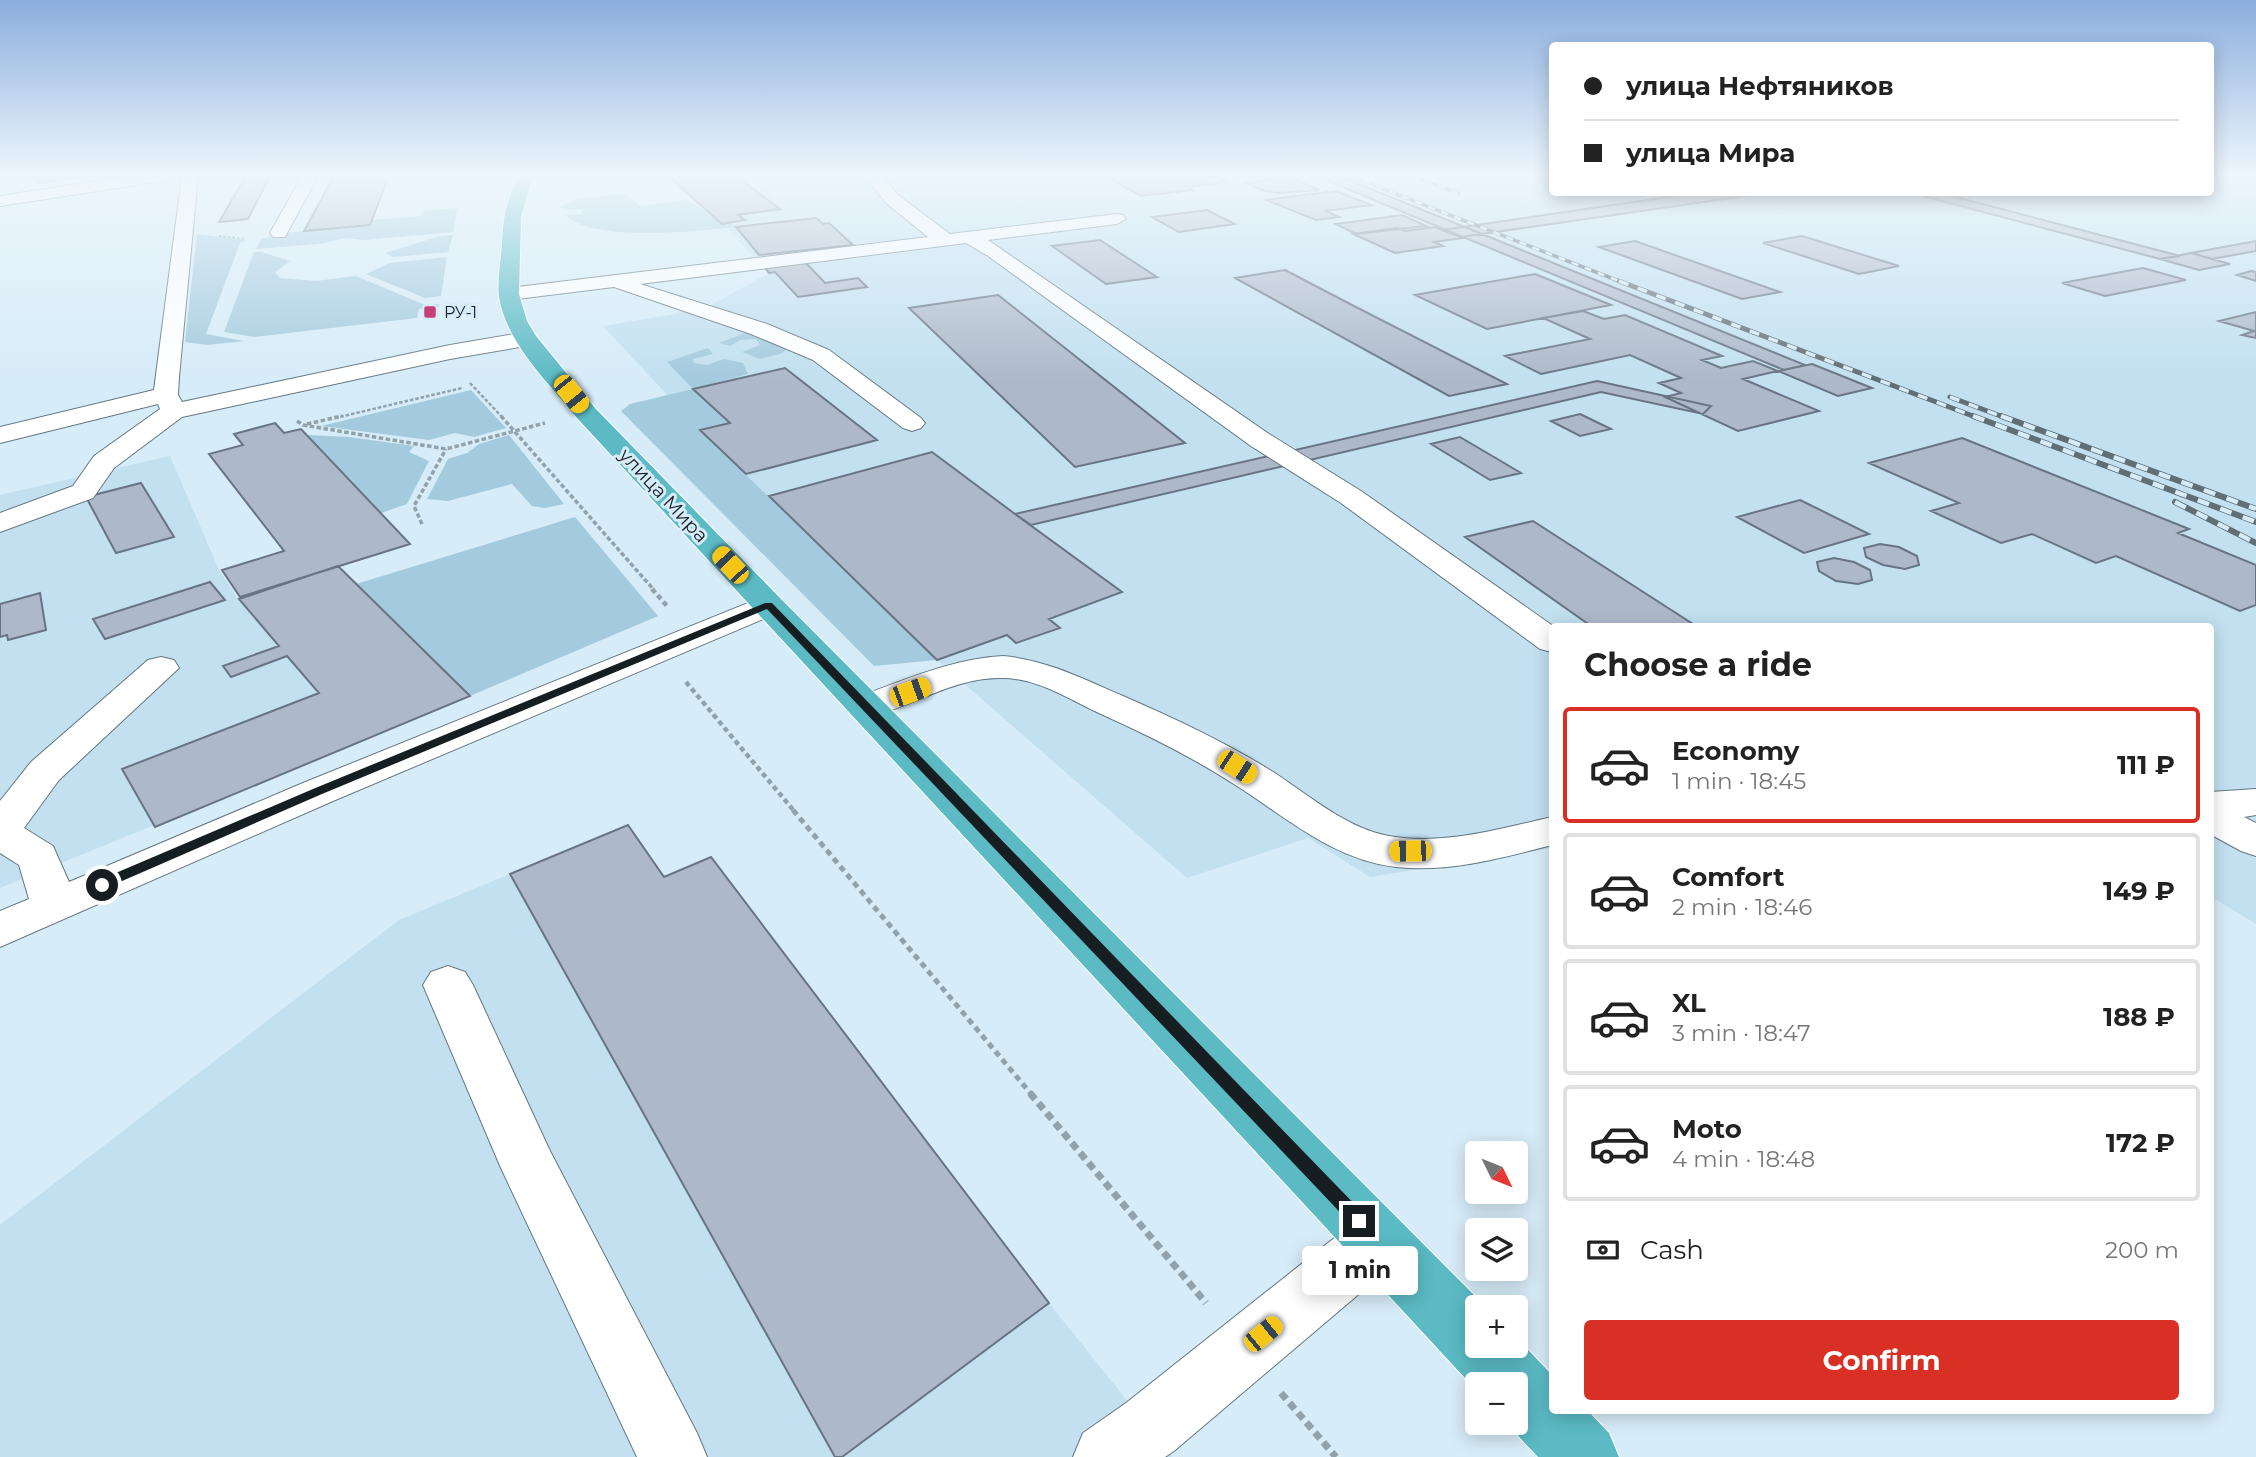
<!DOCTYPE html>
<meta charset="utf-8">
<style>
:root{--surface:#fff;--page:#f2f2f2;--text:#222;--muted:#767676;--line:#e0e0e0;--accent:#d93025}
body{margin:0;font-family:Montserrat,sans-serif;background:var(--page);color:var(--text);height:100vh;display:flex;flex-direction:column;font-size:26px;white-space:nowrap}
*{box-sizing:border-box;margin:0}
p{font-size:23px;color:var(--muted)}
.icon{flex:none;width:38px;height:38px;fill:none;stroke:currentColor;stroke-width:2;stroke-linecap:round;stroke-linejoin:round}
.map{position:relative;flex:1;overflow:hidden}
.side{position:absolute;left:1549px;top:623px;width:665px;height:791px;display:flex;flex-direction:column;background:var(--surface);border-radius:7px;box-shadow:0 4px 18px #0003}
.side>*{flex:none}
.guide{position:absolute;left:1549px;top:42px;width:665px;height:154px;border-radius:7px;box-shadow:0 4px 18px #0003;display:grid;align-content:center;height:154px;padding:0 35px;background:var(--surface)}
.needle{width:46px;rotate:133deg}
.fabs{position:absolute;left:1465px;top:1141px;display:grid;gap:14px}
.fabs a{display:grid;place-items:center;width:63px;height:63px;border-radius:7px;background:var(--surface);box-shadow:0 4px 18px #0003;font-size:35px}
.end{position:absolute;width:32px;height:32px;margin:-16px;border:9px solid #161e22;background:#fff;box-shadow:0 0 0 4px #fff}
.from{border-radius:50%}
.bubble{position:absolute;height:49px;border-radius:7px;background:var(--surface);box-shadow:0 4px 18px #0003;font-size:23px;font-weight:700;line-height:49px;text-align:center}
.car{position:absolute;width:21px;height:42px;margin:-21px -10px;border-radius:9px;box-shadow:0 0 5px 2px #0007;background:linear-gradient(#f5c518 24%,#345 0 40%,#f5c518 0 76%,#345 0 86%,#f5c518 0)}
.guide b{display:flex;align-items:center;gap:24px;height:66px;font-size:26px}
.guide b+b{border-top:2px solid var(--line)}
.guide i{width:18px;height:18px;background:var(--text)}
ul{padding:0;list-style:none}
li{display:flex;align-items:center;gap:21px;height:116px;margin:0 14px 10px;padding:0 21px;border:4px solid var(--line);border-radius:7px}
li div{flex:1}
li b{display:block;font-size:26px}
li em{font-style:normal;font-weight:700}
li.selected{border-color:var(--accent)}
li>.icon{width:63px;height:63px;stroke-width:1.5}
h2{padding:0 35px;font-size:32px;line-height:84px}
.pay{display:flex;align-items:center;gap:18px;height:77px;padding:0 35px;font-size:26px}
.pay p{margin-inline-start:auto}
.primary-button{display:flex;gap:14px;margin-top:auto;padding:14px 35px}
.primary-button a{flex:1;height:80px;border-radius:7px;background:var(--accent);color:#fff;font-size:28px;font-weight:700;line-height:80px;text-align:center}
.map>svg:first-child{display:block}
.built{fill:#c2e0f0}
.green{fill:#a4cadd}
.building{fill:#adb9ca;stroke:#687483;stroke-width:2}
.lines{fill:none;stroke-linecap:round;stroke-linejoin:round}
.minor-casing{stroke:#637781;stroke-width:2}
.highway-casing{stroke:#fff;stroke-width:2}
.path-far5{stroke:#91a2ab;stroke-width:2;stroke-dasharray:2.5 2;stroke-linecap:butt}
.path-far4{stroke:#91a2ab;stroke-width:2.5;stroke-dasharray:3.5 2;stroke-linecap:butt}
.path-far3{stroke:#91a2ab;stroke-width:3.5;stroke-dasharray:4.5 2.5;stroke-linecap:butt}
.path-far2{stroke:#91a2ab;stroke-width:4.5;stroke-dasharray:5 3.5;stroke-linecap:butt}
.path-far1{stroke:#91a2ab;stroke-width:5;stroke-dasharray:6 4.5;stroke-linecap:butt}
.path{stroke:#91a2ab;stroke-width:7;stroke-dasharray:8 5;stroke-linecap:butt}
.minor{fill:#fff;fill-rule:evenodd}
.highway{fill:#5bbac4;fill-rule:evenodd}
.rail-far2-casing{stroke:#606e75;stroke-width:3.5}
.rail-far1-casing{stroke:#606e75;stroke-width:5}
.rail-casing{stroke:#606e75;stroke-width:6}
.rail-far2{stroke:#d6ecf8;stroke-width:2.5;stroke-dasharray:7;stroke-linecap:butt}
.rail-far1{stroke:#d6ecf8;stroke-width:3.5;stroke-dasharray:10;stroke-linecap:butt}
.rail{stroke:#d6ecf8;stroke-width:4.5;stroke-dasharray:12;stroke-linecap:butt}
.route{fill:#161e22}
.poi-dot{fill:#c73e78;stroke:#d6ecf8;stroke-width:2.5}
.labels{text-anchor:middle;stroke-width:6;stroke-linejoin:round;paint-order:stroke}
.far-poi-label{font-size:16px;fill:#161e22;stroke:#d6ecf8;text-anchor:start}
.street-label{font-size:19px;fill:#161e22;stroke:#d6ecf8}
</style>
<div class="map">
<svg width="2256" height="1457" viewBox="0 0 2256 1457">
<rect width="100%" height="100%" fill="#d6ecf8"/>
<!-- built -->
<path class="built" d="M 668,176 L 1552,176 L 1552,192 L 2210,192 L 2210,176 L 2256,176 L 2256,924 L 2210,896 L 2210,626 L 1552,626 L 1552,848 L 1370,877 L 1308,838 L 1187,878 L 937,660 L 700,430 L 603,326 L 704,309 L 769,273 L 722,224 Z
M 170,456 L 219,570 L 238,599 L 338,566 L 470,696 L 0,888 L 0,495 Z
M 628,825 L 664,877 L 711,857 L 1049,1303 L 1172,1457 L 0,1457 L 0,1225 L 399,920 Z"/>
<!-- green -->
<path class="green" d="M 625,194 L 640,206 L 686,200 L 736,227 C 698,231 593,243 565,215 L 582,214 L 583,209 L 567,210 L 559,207 L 580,198 Z
M 457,208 L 453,232 L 364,240 L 346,238 L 319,244 L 256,249 L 261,239 L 284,233 L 370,225 L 372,220 L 423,216 L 424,211 Z
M 197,234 L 246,240 L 240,243 L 206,334 L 244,341 L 207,345 L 185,342 Z
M 453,235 L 448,252 L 393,257 L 385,253 L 440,236 Z
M 254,252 L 261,252 L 290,261 L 275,272 L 280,278 L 316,281 L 356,276 L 425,305 L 439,304 L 439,307 L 419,309 L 417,318 L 254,337 L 224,332 Z
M 447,257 L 441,296 L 425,298 L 366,274 L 390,263 Z
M 747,332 L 787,347 L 783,353 L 760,359 L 742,352 L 760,345 L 756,339 L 741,340 L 730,346 L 719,343 Z
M 708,348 L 713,354 L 693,359 L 694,363 L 707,365 L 724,359 L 743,363 L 748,374 L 694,389 L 730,423 L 701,431 L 937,660 L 874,666 L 621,411 L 630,404 L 693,389 L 667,362 Z
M 471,390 L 506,428 L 474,437 L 455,433 L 429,440 L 321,426 Z
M 307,435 L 349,437 L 414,446 L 409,452 L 429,461 L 407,504 L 381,513 Z
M 509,435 L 564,504 L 545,508 L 532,506 L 512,484 L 448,501 L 427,499 L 448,459 L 467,453 L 479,444 Z
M 575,517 L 658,616 L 470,696 L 356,584 Z"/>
<!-- building -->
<path class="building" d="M 31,176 L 88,176 L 40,183 Z
M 246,176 L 270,176 L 248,219 L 219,222 Z
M 334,176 L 389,176 L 370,225 L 304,231 Z
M 668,176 L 736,176 L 780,209 L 738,215 L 745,220 L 722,224 Z
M 1105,176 L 1213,176 L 1227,182 L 1187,187 L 1192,190 L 1141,196 Z
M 1316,176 L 1339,176 L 1805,365 L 1784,370 Z
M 1290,177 L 1319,190 L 1278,193 L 1265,191 L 1246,183 Z
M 1336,191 L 1371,205 L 1326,211 L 1339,217 L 1316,220 L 1266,200 Z
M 1702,192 L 1752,195 L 1461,237 L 1442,230 Z
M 1908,192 L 1937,192 L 2180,256 L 2160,259 Z
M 1207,210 L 1235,224 L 1179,232 L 1152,217 Z
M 1402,215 L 1426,226 L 1356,234 L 1336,224 Z
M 816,218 L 823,224 L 829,223 L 853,245 L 759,255 L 736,227 Z
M 1435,227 L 1463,238 L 1434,242 L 1443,246 L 1395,253 L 1353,234 L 1397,228 L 1405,231 Z
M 1802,236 L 1899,266 L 1859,274 L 1763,243 Z
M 1100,240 L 1157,277 L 1106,284 L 1052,246 Z
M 1635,241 L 1780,292 L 1742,299 L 1599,247 Z
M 2256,241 L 2256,251 L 2212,259 L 2191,253 Z
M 2191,253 L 2212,259 L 2230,264 L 2199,270 L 2160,259 Z
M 805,262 L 825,283 L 858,278 L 867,287 L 798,297 L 775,272 L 769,273 L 765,268 Z
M 2143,268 L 2186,280 L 2105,296 L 2062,283 Z
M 1285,270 L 1352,305 L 1507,384 L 1449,396 L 1235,278 Z
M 2251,271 L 2256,272 L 2256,281 L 2237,275 Z
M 1535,274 L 1611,305 L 1487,329 L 1415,295 Z
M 998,295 L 1185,443 L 1075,467 L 909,308 Z
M 1583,311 L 1604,319 L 1625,315 L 1722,356 L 1702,360 L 1721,368 L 1753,361 L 1778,371 L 1743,379 L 1819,411 L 1738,431 L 1665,397 L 1681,393 L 1659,383 L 1681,378 L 1630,355 L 1541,374 L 1505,356 L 1590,339 L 1543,318 Z
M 2256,312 L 2256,338 L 2242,335 L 2254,331 L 2219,321 Z
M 1812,364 L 1872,388 L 1838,396 L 1778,371 Z
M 785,368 L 877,440 L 746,474 L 700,430 L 730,423 L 693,389 Z
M 1597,381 L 1711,406 L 1703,414 L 1601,392 L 1031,525 L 1015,514 Z
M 1580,414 L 1611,429 L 1580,436 L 1551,421 Z
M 275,423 L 284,433 L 301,429 L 410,544 L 240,597 L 222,570 L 284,551 L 209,454 L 243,445 L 234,434 Z
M 1460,437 L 1521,473 L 1490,480 L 1431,444 Z
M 1962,438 L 2189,529 L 2178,533 L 2256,565 L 2256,605 L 2240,611 L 2116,556 L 2096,563 L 2032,534 L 2001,543 L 1931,511 L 1959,503 L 1869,463 Z
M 932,452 L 1015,514 L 1122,592 L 1049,619 L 1060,628 L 1016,643 L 1007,635 L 937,660 L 769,496 Z
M 141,483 L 174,537 L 116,553 L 86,497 Z
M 1800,500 L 1869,534 L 1804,553 L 1737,517 Z
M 1533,521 L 1696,626 L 1591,626 L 1465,537 Z
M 1880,544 L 1899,547 L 1917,556 L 1919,565 L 1905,569 L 1883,565 L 1866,557 L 1864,548 Z
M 1834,558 L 1854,562 L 1870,570 L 1872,580 L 1858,584 L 1836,581 L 1819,571 L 1817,562 Z
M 338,566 L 470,696 L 155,827 L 122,769 L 319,693 L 287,656 L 231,677 L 223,666 L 279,646 L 239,599 Z
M 210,582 L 225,600 L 105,639 L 93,619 Z
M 40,593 L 46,630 L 8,640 L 7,635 L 0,637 L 0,604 Z
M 628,825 L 664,877 L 711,857 L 1049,1303 L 842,1457 L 835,1457 L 510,874 Z"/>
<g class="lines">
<defs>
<path id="minor" d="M 130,176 L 171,176 L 163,181 L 0,206 L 0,196 Z
M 182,176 L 198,176 L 179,377 L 178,395 L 182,402 L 450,345 L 526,332 L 534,334 L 537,339 L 534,344 L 526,346 L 450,359 L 182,417 L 114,468 L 93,498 L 0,532 L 0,513 L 73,486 L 94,456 L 160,409 L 158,404 L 0,443 L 0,427 L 154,390 Z
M 302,176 L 318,176 L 285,237 L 273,237 L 270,233 Z
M 865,176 L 882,176 L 898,195 L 950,234 L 1117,214 L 1123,215 L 1126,219 L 1117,224 L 988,240 L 1269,434 L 1361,491 L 1553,626 L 1552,652 L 1540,649 L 1341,503 L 1251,446 L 988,256 L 966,243 L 640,284 L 767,324 L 829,350 L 921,418 L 925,423 L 921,428 L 912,431 L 903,428 L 813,360 L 751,334 L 614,287 L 509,300 L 502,298 L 499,294 L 502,290 L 509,288 L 928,237 L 886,203 Z
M 768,595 L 780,598 L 785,605 L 780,612 L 333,801 L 0,947 L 0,911 L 29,899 L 19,865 L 0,853 L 0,801 L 31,762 L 148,660 L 161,657 L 174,660 L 179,668 L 59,780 L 24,828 L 53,846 L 69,882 L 303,783 Z
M 1003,656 C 1047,660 1083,679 1123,696 C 1173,718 1223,741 1270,770 C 1305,792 1343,826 1384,835 C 1439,847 1499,829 1552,817 L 1552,845 C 1502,858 1448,873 1396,867 C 1334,860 1287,818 1237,786 C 1194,758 1148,735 1101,714 C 1070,700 1038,678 1002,678 C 954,677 912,707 866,718 L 853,715 L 847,707 L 853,699 C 902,681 950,659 1003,656 Z
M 2256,789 L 2256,815 L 2244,817 L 2256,823 L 2256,856 L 2241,851 L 2210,834 L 2210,792 Z
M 448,966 L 465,972 L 473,985 L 550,1151 L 697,1433 L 707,1457 L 637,1457 L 501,1168 L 423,985 L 431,972 Z
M 1378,1212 L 1399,1220 L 1408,1240 L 1399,1260 L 1174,1451 L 1165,1457 L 1073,1457 L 1083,1433 L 1126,1403 L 1357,1220 Z"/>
<path id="highway" d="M 521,176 L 537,176 L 530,185 L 521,218 L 519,294 L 527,321 L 536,336 L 595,408 L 780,598 L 1486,1307 L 1477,1307 L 1477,1346 L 1516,1346 L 1516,1337 L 1552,1375 L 1552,1410 L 1587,1410 L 1609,1433 L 1619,1457 L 1538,1457 L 1506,1423 L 1516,1423 L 1516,1384 L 1477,1384 L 1477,1391 L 577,418 C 548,382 507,344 499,297 C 497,280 501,260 502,243 C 503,220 506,195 521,176 Z"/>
</defs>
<!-- minor casing -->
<use href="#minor" class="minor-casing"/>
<!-- highway casing -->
<use href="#highway" class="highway-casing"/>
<!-- path-far5 -->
<path class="path-far5" d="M 219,236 L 246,239"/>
<!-- path-far4 -->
<path class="path-far4" d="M 470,383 L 503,418
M 335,418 L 462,388"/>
<!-- path-far3 -->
<path class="path-far3" d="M 501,416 L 654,590
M 297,421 L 303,425 L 446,449 L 545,423
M 307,424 L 342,416
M 422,524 L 414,506 L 446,449"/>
<!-- path-far2 -->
<path class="path-far2" d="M 652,589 L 668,607
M 686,682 L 795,812"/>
<!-- path-far1 -->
<path class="path-far1" d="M 793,810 L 1032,1095"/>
<!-- path -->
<path class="path" d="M 1030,1093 L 1206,1303
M 1281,1393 L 1336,1457"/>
<!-- minor -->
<use href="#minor" class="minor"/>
<!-- highway -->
<use href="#highway" class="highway"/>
<defs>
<path id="rail-far2" d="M 1350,176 L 1624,283
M 1412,176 L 1458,193"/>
<path id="rail-far1" d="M 1619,281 L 1978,418
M 1950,397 L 2006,418"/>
<path id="rail" d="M 1973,416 L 2256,522
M 2001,416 L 2256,509
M 2175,502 L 2256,543"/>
</defs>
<!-- rail-far2 casing -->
<use href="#rail-far2" class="rail-far2-casing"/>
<!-- rail-far1 casing -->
<use href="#rail-far1" class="rail-far1-casing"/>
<!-- rail casing -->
<use href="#rail" class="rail-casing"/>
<!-- rail-far2 -->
<use href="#rail-far2" class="rail-far2"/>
<!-- rail-far1 -->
<use href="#rail-far1" class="rail-far1"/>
<!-- rail -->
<use href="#rail" class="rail"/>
</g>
<!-- sky -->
<linearGradient id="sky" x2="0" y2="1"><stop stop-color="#8baede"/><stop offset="0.46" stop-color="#edf6fc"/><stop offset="1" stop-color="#edf6fc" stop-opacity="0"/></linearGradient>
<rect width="2256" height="380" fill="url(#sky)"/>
<!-- route -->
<path class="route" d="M 765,603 L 772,603 L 1365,1215 L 1367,1221 L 1365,1226 L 1359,1229 L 1353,1226 L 767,609 L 322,794 L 106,888 L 102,889 L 95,885 L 97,881 L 313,789 Z"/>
<!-- markers -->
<rect class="poi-dot" x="423" y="305" width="14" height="14" rx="3.5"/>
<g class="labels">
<!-- far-poi labels -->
<g class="far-poi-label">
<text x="444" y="318">РУ-1</text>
</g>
<!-- street labels -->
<g class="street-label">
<text transform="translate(664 495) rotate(47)" y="7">улица Мира</text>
</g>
</g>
</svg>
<div class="fabs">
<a><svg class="needle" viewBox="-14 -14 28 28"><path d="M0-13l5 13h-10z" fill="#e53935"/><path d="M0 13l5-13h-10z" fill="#767676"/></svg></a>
<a><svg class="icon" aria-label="layers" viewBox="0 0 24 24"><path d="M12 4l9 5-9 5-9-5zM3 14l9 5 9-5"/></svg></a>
<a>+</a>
<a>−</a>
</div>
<i class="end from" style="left:102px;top:885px"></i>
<i class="end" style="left:1359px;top:1221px"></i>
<div class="bubble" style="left:1302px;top:1246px;width:116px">1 min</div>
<i class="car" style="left:571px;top:394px;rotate:141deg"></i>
<i class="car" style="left:730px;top:565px;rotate:317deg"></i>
<i class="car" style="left:910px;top:692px;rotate:70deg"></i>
<i class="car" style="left:1237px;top:767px;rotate:123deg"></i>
<i class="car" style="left:1410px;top:851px;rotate:269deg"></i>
<i class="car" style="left:1263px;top:1334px;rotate:51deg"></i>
<div class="guide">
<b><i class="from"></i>улица Нефтяников</b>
<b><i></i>улица Мира</b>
</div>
<section class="side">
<h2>Choose a ride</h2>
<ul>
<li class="selected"><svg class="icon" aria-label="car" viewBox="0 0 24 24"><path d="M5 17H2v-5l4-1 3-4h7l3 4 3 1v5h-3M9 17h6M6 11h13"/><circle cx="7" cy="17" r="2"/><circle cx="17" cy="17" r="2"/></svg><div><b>Economy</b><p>1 min · 18:45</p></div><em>111 ₽</em></li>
<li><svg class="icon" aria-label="car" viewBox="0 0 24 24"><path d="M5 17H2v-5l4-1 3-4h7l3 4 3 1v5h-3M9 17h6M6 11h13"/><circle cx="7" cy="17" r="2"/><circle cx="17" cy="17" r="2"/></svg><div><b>Comfort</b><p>2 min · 18:46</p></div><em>149 ₽</em></li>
<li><svg class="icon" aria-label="car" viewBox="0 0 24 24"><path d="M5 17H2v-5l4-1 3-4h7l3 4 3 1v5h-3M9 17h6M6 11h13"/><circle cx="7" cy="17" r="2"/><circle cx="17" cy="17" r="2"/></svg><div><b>XL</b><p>3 min · 18:47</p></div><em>188 ₽</em></li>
<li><svg class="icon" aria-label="car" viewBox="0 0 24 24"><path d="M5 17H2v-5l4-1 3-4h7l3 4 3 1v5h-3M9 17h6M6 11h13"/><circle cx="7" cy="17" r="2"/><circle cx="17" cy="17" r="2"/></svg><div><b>Moto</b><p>4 min · 18:48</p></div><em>172 ₽</em></li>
</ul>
<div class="pay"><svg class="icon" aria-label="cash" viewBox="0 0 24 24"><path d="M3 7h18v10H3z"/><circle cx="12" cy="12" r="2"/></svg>Cash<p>200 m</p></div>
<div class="primary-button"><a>Confirm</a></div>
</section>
</div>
